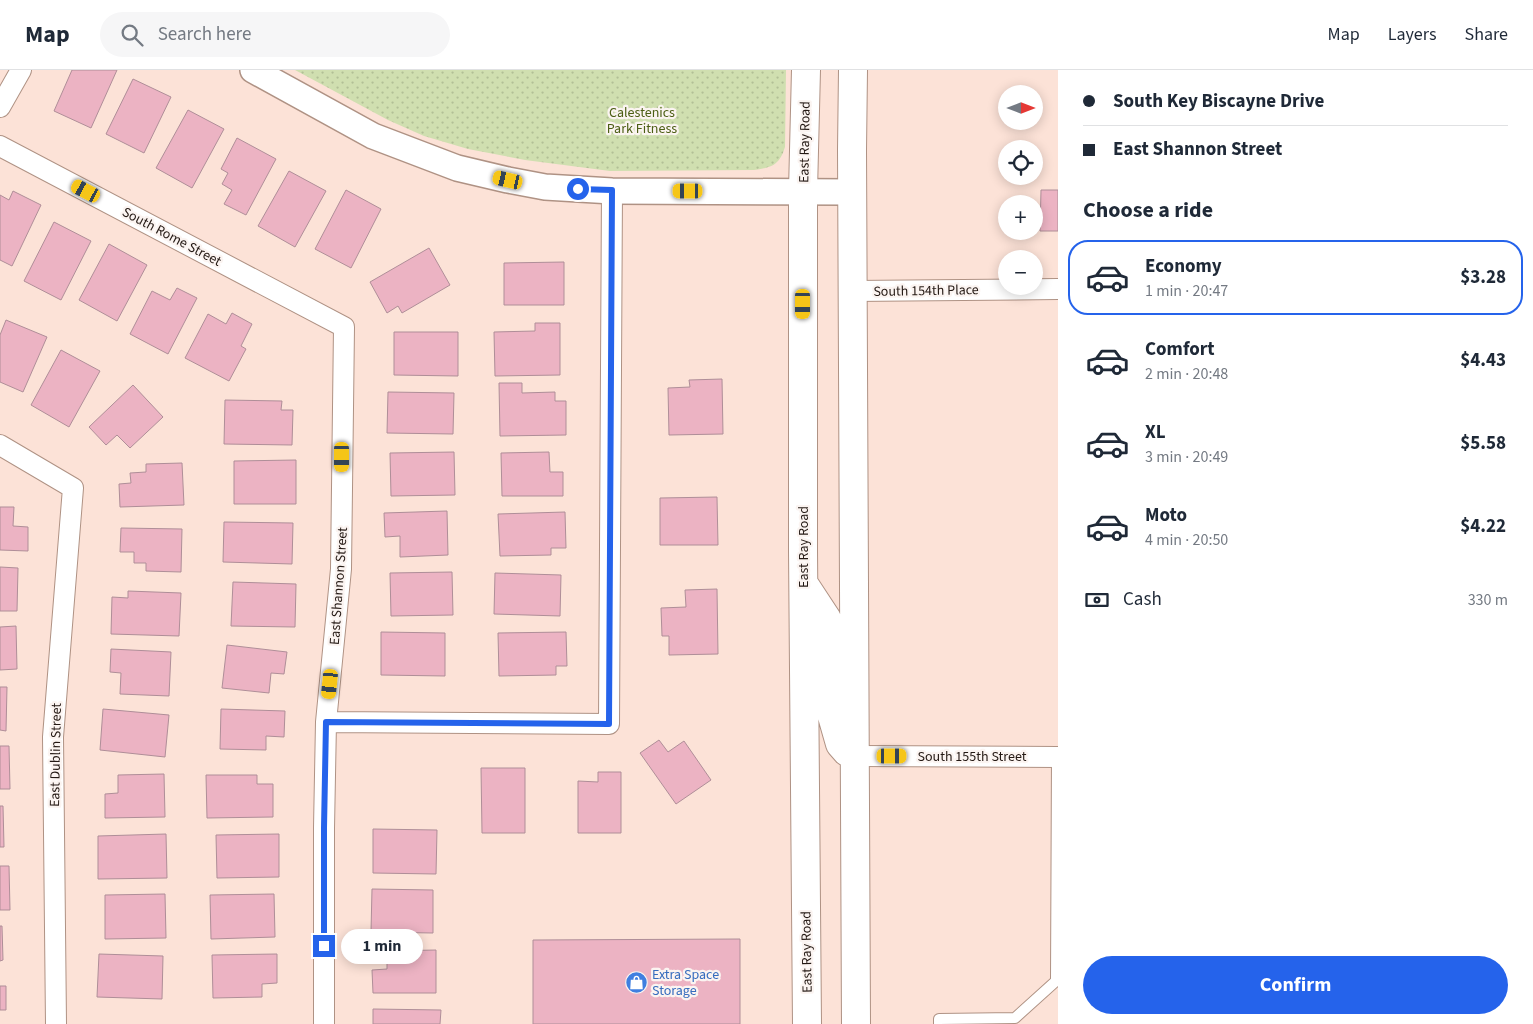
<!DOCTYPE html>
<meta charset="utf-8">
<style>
:root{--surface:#fff;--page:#f6f6f7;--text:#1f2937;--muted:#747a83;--line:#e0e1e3;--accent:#2563eb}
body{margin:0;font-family:"Source Sans 3",sans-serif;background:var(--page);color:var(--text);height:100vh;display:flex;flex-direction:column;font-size:19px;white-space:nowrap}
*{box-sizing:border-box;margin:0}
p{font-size:16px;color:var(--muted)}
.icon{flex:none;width:28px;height:28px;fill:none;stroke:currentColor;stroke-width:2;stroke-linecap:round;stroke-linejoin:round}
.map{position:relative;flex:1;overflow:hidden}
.drawer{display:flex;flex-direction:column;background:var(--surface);width:475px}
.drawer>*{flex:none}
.top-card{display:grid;align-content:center;height:110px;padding:0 25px;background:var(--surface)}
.needle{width:32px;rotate:90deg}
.fabs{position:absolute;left:998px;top:15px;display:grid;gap:10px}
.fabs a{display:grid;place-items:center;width:45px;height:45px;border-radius:50%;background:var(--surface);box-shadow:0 2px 12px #0003;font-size:25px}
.end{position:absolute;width:22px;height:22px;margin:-11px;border:6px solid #2563eb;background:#fff;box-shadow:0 0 0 2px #fff}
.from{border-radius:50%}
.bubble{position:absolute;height:35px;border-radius:18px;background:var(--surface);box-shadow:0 2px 12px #0003;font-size:16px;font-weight:700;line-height:35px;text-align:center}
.car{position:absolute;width:15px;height:30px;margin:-15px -8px;border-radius:6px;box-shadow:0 0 4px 1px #0007;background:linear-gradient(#f5c518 24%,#345 0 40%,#f5c518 0 76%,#345 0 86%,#f5c518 0)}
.top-card b{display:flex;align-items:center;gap:18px;height:48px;font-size:19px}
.top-card b+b{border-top:1px solid var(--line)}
.top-card i{width:12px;height:12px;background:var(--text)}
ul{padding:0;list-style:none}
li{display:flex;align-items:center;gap:15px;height:75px;margin:0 10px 8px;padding:0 15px;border:2px solid transparent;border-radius:20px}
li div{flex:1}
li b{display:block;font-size:19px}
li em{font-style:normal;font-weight:700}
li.current{border-color:var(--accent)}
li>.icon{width:45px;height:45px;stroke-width:1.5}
h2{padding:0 25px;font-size:22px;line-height:60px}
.pay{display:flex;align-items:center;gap:12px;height:55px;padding:0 25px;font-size:19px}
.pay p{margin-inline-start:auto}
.button{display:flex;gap:10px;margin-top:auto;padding:10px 25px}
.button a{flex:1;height:58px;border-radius:30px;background:var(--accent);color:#fff;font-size:20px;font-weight:700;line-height:58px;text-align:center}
header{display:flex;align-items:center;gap:30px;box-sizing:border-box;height:70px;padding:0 25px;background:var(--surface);border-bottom:1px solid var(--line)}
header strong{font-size:24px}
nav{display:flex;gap:28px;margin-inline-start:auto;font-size:18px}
.search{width:350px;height:45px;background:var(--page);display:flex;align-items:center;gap:12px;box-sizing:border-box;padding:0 18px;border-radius:28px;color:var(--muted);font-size:19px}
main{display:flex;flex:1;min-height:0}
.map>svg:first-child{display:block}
.grass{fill:url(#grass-dots)}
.building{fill:#ecb3c3;stroke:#af8e98}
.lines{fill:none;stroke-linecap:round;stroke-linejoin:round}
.service-casing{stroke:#af9284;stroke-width:12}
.minor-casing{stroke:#af9284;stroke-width:22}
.tertiary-casing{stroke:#af9284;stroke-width:28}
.primary-casing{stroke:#af9284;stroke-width:30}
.service{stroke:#fff;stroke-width:10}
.minor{stroke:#fff;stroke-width:20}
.tertiary{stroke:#fff;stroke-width:25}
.primary{stroke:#fff;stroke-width:28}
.route{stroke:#2563eb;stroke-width:6}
.labels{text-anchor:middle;stroke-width:4.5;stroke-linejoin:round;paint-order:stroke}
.park-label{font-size:14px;fill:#4c5e14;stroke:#fbf4f1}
.street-label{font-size:14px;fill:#231813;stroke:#fbf4f1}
.shop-label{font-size:14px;fill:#366cbe;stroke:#fbf4f1;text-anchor:start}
</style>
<header>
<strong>Map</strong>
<div class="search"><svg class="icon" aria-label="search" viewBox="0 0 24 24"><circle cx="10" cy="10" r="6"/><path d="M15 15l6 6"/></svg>Search here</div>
<nav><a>Map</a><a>Layers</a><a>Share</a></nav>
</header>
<main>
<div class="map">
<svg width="1058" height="954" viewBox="0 0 1058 954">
<defs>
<pattern id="grass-dots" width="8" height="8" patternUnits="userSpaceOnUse" patternTransform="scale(1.25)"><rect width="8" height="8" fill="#d0dfb0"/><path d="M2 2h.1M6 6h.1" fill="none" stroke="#b2bf96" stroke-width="1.8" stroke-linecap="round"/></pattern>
</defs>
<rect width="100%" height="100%" fill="#fce2d7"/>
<!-- grass -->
<path class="grass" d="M 295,0 L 786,0 L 785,77 C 779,96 772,97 754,100 L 610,101 L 525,90 L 468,79 L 424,66 L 388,50 Z"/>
<!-- building -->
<path class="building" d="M 72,0 L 117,0 L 91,58 L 54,41 Z
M 133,9 L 171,27 L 144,83 L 106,64 Z
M 188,40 L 224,59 L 192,118 L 156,98 Z
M 237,68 L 276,89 L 246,145 L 224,134 L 232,120 L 222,114 L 228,103 L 221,99 Z
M 289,101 L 326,121 L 295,177 L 258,156 Z
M 346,120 L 381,139 L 351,198 L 315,179 Z
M 1041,120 L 1058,120 L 1058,161 L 1040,161 Z
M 13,121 L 41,135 L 12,196 L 0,190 L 0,125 L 9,130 Z
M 54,152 L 91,171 L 61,230 L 24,211 Z
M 109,174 L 147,195 L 117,251 L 79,230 Z
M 429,178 L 450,215 L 402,243 L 398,236 L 387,243 L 370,212 Z
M 564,192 L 564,235 L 504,235 L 504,193 Z
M 177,218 L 197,228 L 168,284 L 130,264 L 152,221 L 170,230 Z
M 232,243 L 252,254 L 241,276 L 246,279 L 229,311 L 185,288 L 208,244 L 226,254 Z
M 6,250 L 47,267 L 23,322 L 0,312 L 0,265 Z
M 535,253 L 560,253 L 560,305 L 495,306 L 494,262 L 535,261 Z
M 394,262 L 458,262 L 458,306 L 394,305 Z
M 61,280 L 100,301 L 69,357 L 31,335 Z
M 722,309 L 723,364 L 669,365 L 668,318 L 690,317 L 689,310 Z
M 499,313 L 522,313 L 522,323 L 555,322 L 555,331 L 566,331 L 566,365 L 500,366 Z
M 133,315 L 163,347 L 130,378 L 117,365 L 106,375 L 89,357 Z
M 388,322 L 454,323 L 453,364 L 387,363 Z
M 225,330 L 282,331 L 281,340 L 293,340 L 292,375 L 224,374 Z
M 454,382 L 455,425 L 391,426 L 390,383 Z
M 549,382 L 550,402 L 563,402 L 563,426 L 502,426 L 501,383 Z
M 296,390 L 296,434 L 234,434 L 234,391 Z
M 182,393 L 184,435 L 120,437 L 119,414 L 131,413 L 130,403 L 146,402 L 146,394 Z
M 717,427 L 718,475 L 660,475 L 660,428 Z
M 0,437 L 14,437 L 13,456 L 28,457 L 28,481 L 0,480 Z
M 447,441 L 448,485 L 400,487 L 400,466 L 385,467 L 384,443 Z
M 565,442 L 566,478 L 551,478 L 551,485 L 500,486 L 498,444 Z
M 224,452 L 293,453 L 292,494 L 223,492 Z
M 121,458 L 182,459 L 181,502 L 146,501 L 146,493 L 134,493 L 134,482 L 120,482 Z
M 0,497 L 18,498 L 17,541 L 0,541 Z
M 452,502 L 453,545 L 391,546 L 390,503 Z
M 495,503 L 561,505 L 560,546 L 494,544 Z
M 233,512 L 296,514 L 295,557 L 231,556 Z
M 717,519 L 718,584 L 669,585 L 669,566 L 662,566 L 661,538 L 686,537 L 685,520 Z
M 128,521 L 181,523 L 179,566 L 111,564 L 112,527 L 128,528 Z
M 16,556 L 17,599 L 0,600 L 0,557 Z
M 381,562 L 445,563 L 445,606 L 381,605 Z
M 566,562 L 567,596 L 556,596 L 556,605 L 499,606 L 498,563 Z
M 227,575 L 287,582 L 284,604 L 271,603 L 269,623 L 222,618 Z
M 111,579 L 171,582 L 169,626 L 120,624 L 121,603 L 110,602 Z
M 0,617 L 7,617 L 6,661 L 0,660 Z
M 103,639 L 169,645 L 165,687 L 100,680 Z
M 221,639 L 285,641 L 284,667 L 266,666 L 266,680 L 220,679 Z
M 659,670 L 668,682 L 684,671 L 711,710 L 676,734 L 640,683 Z
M 0,676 L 9,676 L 10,719 L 0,719 Z
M 481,698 L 525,698 L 525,763 L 482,763 Z
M 598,702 L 621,702 L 621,763 L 578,763 L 578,711 L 598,712 Z
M 164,704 L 165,747 L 105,748 L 105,724 L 118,723 L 118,705 Z
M 206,705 L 257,705 L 257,714 L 273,714 L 273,747 L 207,748 Z
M 0,736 L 3,736 L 4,777 L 0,777 Z
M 373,759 L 437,760 L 436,804 L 373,803 Z
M 166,764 L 167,808 L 98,809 L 98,766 Z
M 279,764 L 279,807 L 217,808 L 216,765 Z
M 0,796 L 9,796 L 10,840 L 0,840 Z
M 372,819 L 433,820 L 433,863 L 371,862 Z
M 165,824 L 166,868 L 105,869 L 105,825 Z
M 274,824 L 275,867 L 211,869 L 210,825 Z
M 0,856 L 2,856 L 3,890 L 0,891 Z
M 740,869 L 740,954 L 533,954 L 533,870 Z
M 436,880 L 436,923 L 373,923 L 372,900 L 387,899 L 387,881 Z
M 99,884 L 163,886 L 162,929 L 97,927 Z
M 277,884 L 277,913 L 262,914 L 262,927 L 213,928 L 212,885 Z
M 0,916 L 6,916 L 6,940 L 0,940 Z
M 373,939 L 441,940 L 440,954 L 373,954 Z"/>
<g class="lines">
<defs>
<path id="service" d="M 939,954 L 939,949 L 1015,948 L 1056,911 L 1057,687"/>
<path id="minor" d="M 0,37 L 21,0
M 0,76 L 344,257 L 341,499 L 326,652 L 324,758 L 324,954
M 853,221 L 1058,219
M 0,375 L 73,418 L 53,667 L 56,954
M 326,652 L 609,654 L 612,121
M 856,686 L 1058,687"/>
<path id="tertiary" d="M 253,0 L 373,66 L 457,98 L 508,110 L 545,117 L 612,121 L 852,122"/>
<path id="primary" d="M 806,0 L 803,121 L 803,481 L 807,954
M 853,0 L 852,80 L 856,954
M 804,514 L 827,549 L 830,639 L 840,674 L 847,682 L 856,686"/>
</defs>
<!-- service casing -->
<use href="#service" class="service-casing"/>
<!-- minor casing -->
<use href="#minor" class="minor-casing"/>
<!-- tertiary casing -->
<use href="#tertiary" class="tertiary-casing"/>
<!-- primary casing -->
<use href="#primary" class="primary-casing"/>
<!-- service -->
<use href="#service" class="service"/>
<!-- minor -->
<use href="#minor" class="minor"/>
<!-- tertiary -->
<use href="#tertiary" class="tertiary"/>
<!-- primary -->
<use href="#primary" class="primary"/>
</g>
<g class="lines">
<!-- route -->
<path class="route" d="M 324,876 L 324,758 L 326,652 L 609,654 L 612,120 L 578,119"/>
</g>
<!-- icons -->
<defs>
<symbol id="shop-disc" viewBox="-11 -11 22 22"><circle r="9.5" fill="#3f7fe0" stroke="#fbf4f1"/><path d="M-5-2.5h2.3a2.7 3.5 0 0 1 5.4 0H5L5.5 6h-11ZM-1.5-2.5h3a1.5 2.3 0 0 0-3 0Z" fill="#fff"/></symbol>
</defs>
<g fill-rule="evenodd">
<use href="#shop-disc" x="624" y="900" width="25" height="25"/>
</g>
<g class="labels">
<!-- park labels -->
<g class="park-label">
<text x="642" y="47">Calestenics<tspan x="642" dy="16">Park Fitness</tspan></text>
</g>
<!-- street labels -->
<g class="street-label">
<text transform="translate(804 72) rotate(-89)" y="5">East Ray Road</text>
<text transform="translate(172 166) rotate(28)" y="5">South Rome Street</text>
<text transform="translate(926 220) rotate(-1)" y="5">South 154th Place</text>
<text transform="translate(803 477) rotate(-90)" y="5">East Ray Road</text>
<text transform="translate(338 516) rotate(-86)" y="5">East Shannon Street</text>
<text transform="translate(55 685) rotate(-89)" y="5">East Dublin Street</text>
<text x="972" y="691">South 155th Street</text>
<text transform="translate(806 882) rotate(-91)" y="5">East Ray Road</text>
</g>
<!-- shop labels -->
<g class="shop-label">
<text x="652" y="909">Extra Space<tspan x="652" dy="16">Storage</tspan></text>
</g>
</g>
</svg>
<div class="fabs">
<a><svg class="needle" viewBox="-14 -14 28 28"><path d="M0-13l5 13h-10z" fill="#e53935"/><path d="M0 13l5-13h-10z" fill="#747a83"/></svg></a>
<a><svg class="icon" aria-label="locate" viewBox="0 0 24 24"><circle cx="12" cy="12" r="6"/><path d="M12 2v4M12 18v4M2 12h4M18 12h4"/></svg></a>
<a>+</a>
<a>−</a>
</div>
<i class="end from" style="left:578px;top:119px"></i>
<i class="end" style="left:324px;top:876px"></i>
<div class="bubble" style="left:341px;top:859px;width:82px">1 min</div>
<i class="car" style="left:508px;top:110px;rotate:283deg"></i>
<i class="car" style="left:86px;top:121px;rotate:298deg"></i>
<i class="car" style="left:688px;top:121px;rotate:270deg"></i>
<i class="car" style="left:803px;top:234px;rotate:180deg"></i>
<i class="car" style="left:342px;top:387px;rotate:180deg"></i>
<i class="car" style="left:330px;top:614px;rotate:186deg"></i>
<i class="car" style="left:892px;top:686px;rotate:90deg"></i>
</div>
<section class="drawer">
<div class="top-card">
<b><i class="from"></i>South Key Biscayne Drive</b>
<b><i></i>East Shannon Street</b>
</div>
<h2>Choose a ride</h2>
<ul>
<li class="current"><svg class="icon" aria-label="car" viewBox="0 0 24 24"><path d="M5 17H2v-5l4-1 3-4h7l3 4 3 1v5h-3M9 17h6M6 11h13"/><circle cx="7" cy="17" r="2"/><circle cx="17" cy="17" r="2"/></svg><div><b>Economy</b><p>1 min · 20:47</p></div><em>$3.28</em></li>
<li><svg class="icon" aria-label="car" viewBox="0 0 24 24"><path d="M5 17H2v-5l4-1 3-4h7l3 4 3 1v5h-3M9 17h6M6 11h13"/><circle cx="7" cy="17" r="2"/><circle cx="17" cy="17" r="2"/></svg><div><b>Comfort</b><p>2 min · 20:48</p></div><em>$4.43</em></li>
<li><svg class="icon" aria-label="car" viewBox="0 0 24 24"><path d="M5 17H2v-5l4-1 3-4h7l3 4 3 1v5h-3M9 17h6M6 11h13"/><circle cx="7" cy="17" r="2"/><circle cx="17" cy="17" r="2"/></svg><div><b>XL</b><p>3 min · 20:49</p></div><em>$5.58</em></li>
<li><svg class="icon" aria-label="car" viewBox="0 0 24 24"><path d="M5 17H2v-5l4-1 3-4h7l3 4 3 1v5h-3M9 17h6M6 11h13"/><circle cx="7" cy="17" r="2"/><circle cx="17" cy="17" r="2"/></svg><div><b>Moto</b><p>4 min · 20:50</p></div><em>$4.22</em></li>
</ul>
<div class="pay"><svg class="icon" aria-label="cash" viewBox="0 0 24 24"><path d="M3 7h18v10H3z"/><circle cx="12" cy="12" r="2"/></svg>Cash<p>330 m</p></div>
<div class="button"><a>Confirm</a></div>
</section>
</main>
